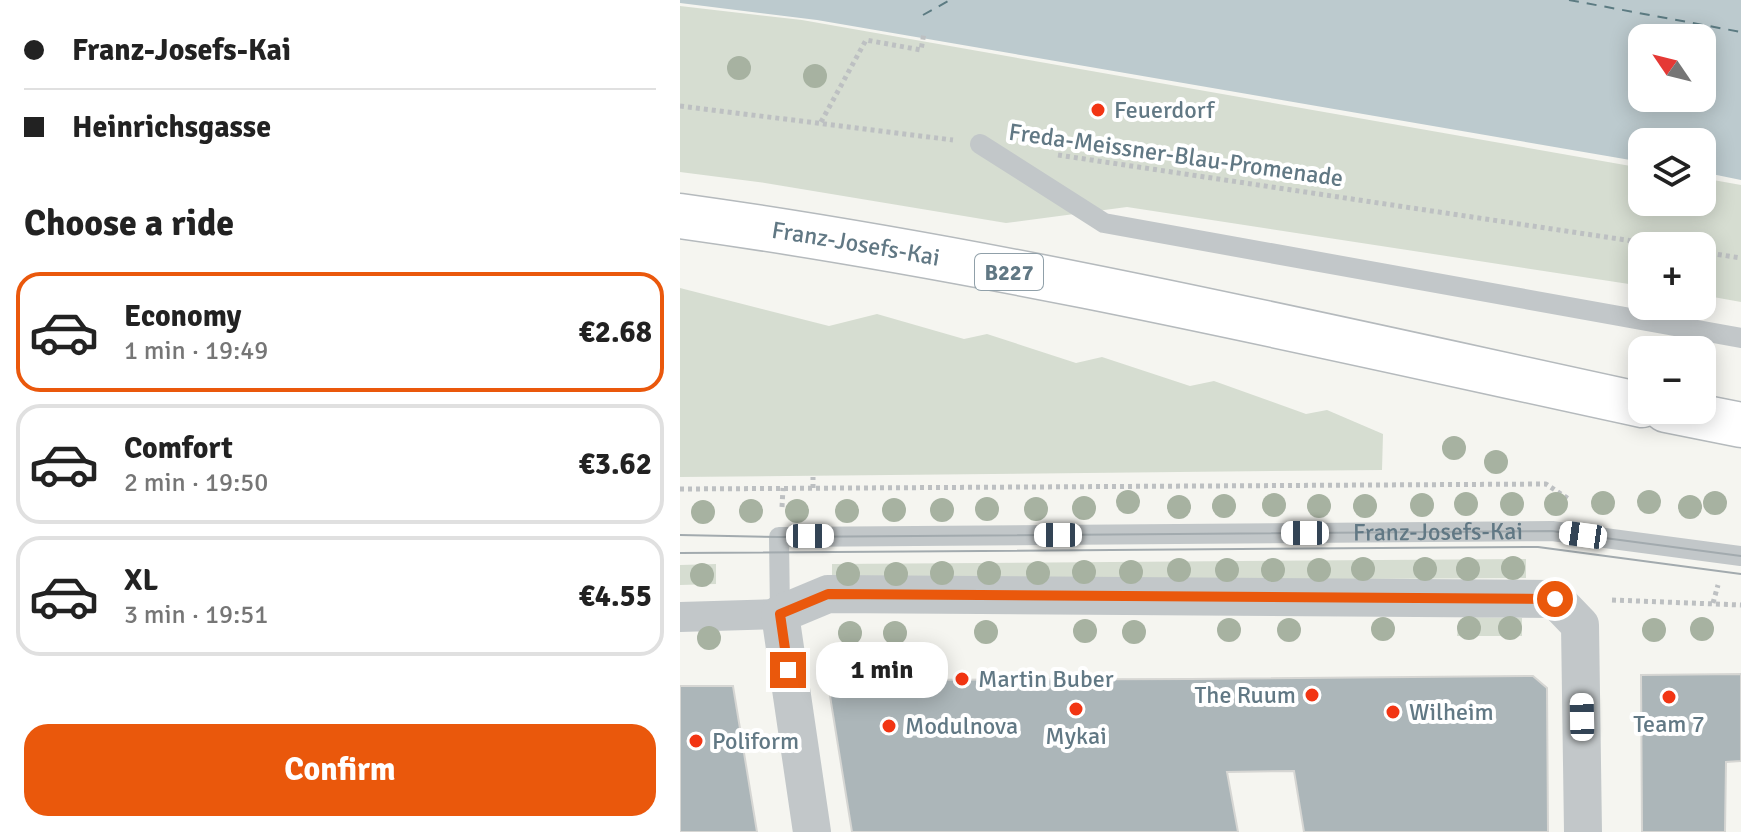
<!DOCTYPE html>
<meta charset="utf-8">
<style>
:root{--surface:#fff;--page:#f2f2f2;--text:#222;--muted:#767676;--line:#e0e0e0;--accent:#ea580c}
body{margin:0;font-family:Signika,sans-serif;background:var(--page);color:var(--text);height:100vh;display:flex;flex-direction:column;font-size:30px;white-space:nowrap}
*{box-sizing:border-box;margin:0}
p{font-size:26px;color:var(--muted)}
.icon{flex:none;width:44px;height:44px;fill:none;stroke:currentColor;stroke-width:2;stroke-linecap:round;stroke-linejoin:round}
.map{position:relative;flex:1;overflow:hidden}
.sheet{display:flex;flex-direction:column;background:var(--surface);width:680px}
.sheet>*{flex:none}
.banner{display:grid;align-content:center;height:176px;padding:0 24px;background:var(--surface)}
.needle{width:52px;rotate:305deg}
.fabs{position:absolute;left:948px;top:24px;display:grid;gap:16px}
.fabs a{display:grid;place-items:center;width:88px;height:88px;border-radius:16px;background:var(--surface);box-shadow:0 4px 20px #0003;font-size:40px}
.end{position:absolute;width:36px;height:36px;margin:-18px;border:10px solid #ea580c;background:#fff;box-shadow:0 0 0 4px #fff}
.from{border-radius:50%}
.bubble{position:absolute;height:56px;border-radius:24px;background:var(--surface);box-shadow:0 4px 20px #0003;font-size:26px;font-weight:800;line-height:56px;text-align:center}
.car{position:absolute;width:24px;height:48px;margin:-24px -12px;border-radius:10px;box-shadow:0 0 6px 2px #0007;background:linear-gradient(#fff 24%,#345 0 40%,#fff 0 76%,#345 0 86%,#fff 0)}
.banner b{display:flex;align-items:center;gap:28px;height:76px;font-size:30px}
.banner b+b{border-top:2px solid var(--line)}
.banner i{width:20px;height:20px;background:var(--text)}
ul{padding:0;list-style:none}
li{display:flex;align-items:center;gap:24px;height:120px;margin:0 16px 12px;padding:0 8px;border:4px solid var(--line);border-radius:24px}
li div{flex:1}
li b{display:block;font-size:30px}
li em{font-style:normal;font-weight:800}
li.on{border-color:var(--accent)}
li>.icon{width:72px;height:72px;stroke-width:1.5}
h2{padding:0 24px;font-size:36px;line-height:96px}
.button{display:flex;gap:16px;margin-top:auto;padding:16px 24px}
.button a{flex:1;height:92px;border-radius:24px;background:var(--accent);color:#fff;font-size:32px;font-weight:800;line-height:92px;text-align:center}
main{display:flex;flex:1;min-height:0}
.map>svg:first-child{display:block}
.green{fill:#d6ddd1}
.water{fill:#bccace;fill-rule:evenodd}
.lines{fill:none;stroke-linecap:round;stroke-linejoin:round}
.ferry{stroke:#5c7b82;stroke-width:2;stroke-dasharray:10 8;stroke-linecap:butt}
.building{fill:#acb6b9;stroke:#d6d6d3;stroke-width:2}
.primary-casing{stroke:#b5babd;stroke-width:47}
.path{stroke:#bdc0c2;stroke-width:5;stroke-dasharray:4 4;stroke-linecap:butt}
.service{stroke:#c2c7c9;stroke-width:20}
.pedestrian{stroke:#c2c7c9;stroke-width:30}
.minor{stroke:#c2c7c9;stroke-width:38}
.primary{stroke:#fff;stroke-width:44}
.tram{stroke:#a2aaae;stroke-width:2}
.tree{fill:#a7b2a1}
.route{stroke:#ea580c;stroke-width:10}
.poi-dot{fill:#f23513;stroke:#fff;stroke-width:3}
.labels{text-anchor:middle;stroke-width:8;stroke-linejoin:round;paint-order:stroke}
.shield{fill:#fff;stroke:#90a0a9;stroke-width:2}
.shield-label{font-size:22px;font-weight:bold;fill:#617884}
.poi-label{font-size:24px;fill:#617884;stroke:#fff;text-anchor:start}
.street-label{font-size:24px;fill:#617884;stroke:#fff}
</style>
<main>
<section class="sheet">
<div class="banner">
<b><i class="from"></i>Franz-Josefs-Kai</b>
<b><i></i>Heinrichsgasse</b>
</div>
<h2>Choose a ride</h2>
<ul>
<li class="on"><svg class="icon" aria-label="car" viewBox="0 0 24 24"><path d="M5 17H2v-5l4-1 3-4h7l3 4 3 1v5h-3M9 17h6M6 11h13"/><circle cx="7" cy="17" r="2"/><circle cx="17" cy="17" r="2"/></svg><div><b>Economy</b><p>1 min · 19:49</p></div><em>€2.68</em></li>
<li><svg class="icon" aria-label="car" viewBox="0 0 24 24"><path d="M5 17H2v-5l4-1 3-4h7l3 4 3 1v5h-3M9 17h6M6 11h13"/><circle cx="7" cy="17" r="2"/><circle cx="17" cy="17" r="2"/></svg><div><b>Comfort</b><p>2 min · 19:50</p></div><em>€3.62</em></li>
<li><svg class="icon" aria-label="car" viewBox="0 0 24 24"><path d="M5 17H2v-5l4-1 3-4h7l3 4 3 1v5h-3M9 17h6M6 11h13"/><circle cx="7" cy="17" r="2"/><circle cx="17" cy="17" r="2"/></svg><div><b>XL</b><p>3 min · 19:51</p></div><em>€4.55</em></li>
</ul>
<div class="button"><a>Confirm</a></div>
</section>
<div class="map">
<svg width="1061" height="832" viewBox="0 0 1061 832">
<rect width="100%" height="100%" fill="#f5f5f0"/>
<!-- green -->
<path class="green" d="M 0,6 L 122,20 L 962,168 L 962,202 L 1022,202 L 1022,178 L 1061,185 L 1061,302 L 1022,295 L 1022,246 L 962,246 L 962,286 L 447,207 L 326,223 L 85,183 L 0,172 Z
M 0,288 L 149,326 L 197,314 L 284,339 L 307,334 L 396,363 L 422,357 L 510,386 L 534,381 L 626,414 L 647,410 L 703,434 L 702,470 L 0,477 Z
M 846,559 L 846,578 L 152,582 L 152,564 Z
M 36,564 L 36,584 L 0,585 L 0,565 Z
M 787,617 L 842,618 L 842,636 L 777,636 L 779,623 Z"/>
<!-- water -->
<path class="water" d="M 0,0 L 1061,0 L 1061,180 L 1022,172 L 1022,142 L 962,142 L 962,162 L 137,20 L 0,3 ZM 962,38 L 1022,38 L 1022,98 L 962,98 Z"/>
<g class="lines">
<!-- ferry -->
<path class="ferry" d="M 889,0 L 1061,32
M 243,15 L 270,0"/>
</g>
<!-- building -->
<path class="building" d="M 1061,674 L 1061,761 L 1046,762 L 1045,832 L 962,832 L 961,675 Z
M 853,676 L 867,688 L 868,832 L 624,832 L 614,771 L 547,772 L 558,832 L 172,832 L 150,696 L 160,680 L 510,679 Z
M 0,686 L 53,686 L 77,832 L 0,832 Z"/>
<g class="lines">
<defs>
<g id="primary">
<path id="s1" d="M 0,216 C 324,261 643,336 962,405"/>
<path d="M 986,410 L 1061,425"/>
</g>
</defs>
<!-- primary casing -->
<use href="#primary" class="primary-casing"/>
<!-- path -->
<path class="path" d="M 0,106 L 273,140
M 141,122 L 186,40 L 241,50 L 244,33
M 378,155 L 986,246
M 1022,252 L 1061,258
M 133,488 L 133,477
M 0,489 L 866,484 L 890,500
M 102,507 L 103,488
M 932,600 L 1061,605
M 1033,603 L 1038,585"/>
<!-- service -->
<path class="service" d="M 300,144 L 424,223 L 1061,338
M 100,614 L 99,537 L 872,531 L 1061,556"/>
<!-- pedestrian -->
<path class="pedestrian" d="M 0,617 L 100,614"/>
<!-- minor -->
<path class="minor" d="M 132,832 L 100,614 L 148,594 L 875,599 L 900,625 L 903,832"/>
<!-- primary -->
<use href="#primary" class="primary"/>
<!-- tram -->
<g class="tram">
<path id="s2" d="M 0,535 L 99,537 L 872,531 L 1061,556"/>
<path d="M 0,553 L 858,547 L 1061,574"/>
</g>
</g>
<!-- trees -->
<g class="tree">
<circle cx="59" cy="68" r="12"/>
<circle cx="135" cy="76" r="12"/>
<circle cx="774" cy="448" r="12"/>
<circle cx="816" cy="462" r="12"/>
<circle cx="448" cy="502" r="12"/>
<circle cx="969" cy="502" r="12"/>
<circle cx="923" cy="503" r="12"/>
<circle cx="1035" cy="503" r="12"/>
<circle cx="786" cy="504" r="12"/>
<circle cx="832" cy="504" r="12"/>
<circle cx="876" cy="504" r="12"/>
<circle cx="594" cy="505" r="12"/>
<circle cx="742" cy="505" r="12"/>
<circle cx="544" cy="506" r="12"/>
<circle cx="639" cy="506" r="12"/>
<circle cx="685" cy="506" r="12"/>
<circle cx="499" cy="507" r="12"/>
<circle cx="1010" cy="507" r="12"/>
<circle cx="404" cy="508" r="12"/>
<circle cx="307" cy="509" r="12"/>
<circle cx="356" cy="509" r="12"/>
<circle cx="214" cy="510" r="12"/>
<circle cx="262" cy="510" r="12"/>
<circle cx="71" cy="511" r="12"/>
<circle cx="117" cy="511" r="12"/>
<circle cx="167" cy="511" r="12"/>
<circle cx="23" cy="512" r="12"/>
<circle cx="833" cy="568" r="12"/>
<circle cx="683" cy="569" r="12"/>
<circle cx="745" cy="569" r="12"/>
<circle cx="788" cy="569" r="12"/>
<circle cx="499" cy="570" r="12"/>
<circle cx="547" cy="570" r="12"/>
<circle cx="593" cy="570" r="12"/>
<circle cx="639" cy="570" r="12"/>
<circle cx="404" cy="572" r="12"/>
<circle cx="451" cy="572" r="12"/>
<circle cx="262" cy="573" r="12"/>
<circle cx="309" cy="573" r="12"/>
<circle cx="358" cy="573" r="12"/>
<circle cx="168" cy="574" r="12"/>
<circle cx="216" cy="574" r="12"/>
<circle cx="22" cy="575" r="12"/>
<circle cx="789" cy="628" r="12"/>
<circle cx="830" cy="628" r="12"/>
<circle cx="703" cy="629" r="12"/>
<circle cx="1022" cy="629" r="12"/>
<circle cx="549" cy="630" r="12"/>
<circle cx="609" cy="630" r="12"/>
<circle cx="974" cy="630" r="12"/>
<circle cx="405" cy="631" r="12"/>
<circle cx="306" cy="632" r="12"/>
<circle cx="454" cy="632" r="12"/>
<circle cx="170" cy="633" r="12"/>
<circle cx="215" cy="633" r="12"/>
<circle cx="29" cy="638" r="12"/>
</g>
<g class="lines">
<!-- route -->
<path class="route" d="M 108,670 L 100,614 L 148,594 L 875,599"/>
</g>
<!-- markers -->
<g class="poi-dot">
<circle cx="418" cy="110" r="8"/>
<circle cx="282" cy="679" r="8"/>
<circle cx="632" cy="695" r="8"/>
<circle cx="989" cy="697" r="8"/>
<circle cx="396" cy="709" r="8"/>
<circle cx="713" cy="712" r="8"/>
<circle cx="209" cy="726" r="8"/>
<circle cx="16" cy="741" r="8"/>
</g>
<g class="labels">
<!-- shield labels -->
<rect class="shield" x="295" y="254" width="68" height="36" rx="6"/>
<g class="shield-label">
<text x="329" y="280">B227</text>
</g>
<!-- poi labels -->
<g class="poi-label">
<text x="434" y="118">Feuerdorf</text>
<text x="298" y="687">Martin Buber</text>
<text x="616" y="703" text-anchor="end">The Ruum</text>
<text x="729" y="720">Wilheim</text>
<text x="989" y="732" text-anchor="middle">Team 7</text>
<text x="225" y="734">Modulnova</text>
<text x="396" y="744" text-anchor="middle">Mykai</text>
<text x="32" y="749">Poliform</text>
</g>
<!-- street labels -->
<g class="street-label">
<text transform="translate(496 155) rotate(8)" y="8">Freda-Meissner-Blau-Promenade</text>
<text dy="8" stroke="none"><textPath href="#s1" startOffset="178">Franz-Josefs-Kai</textPath></text>
<text dy="8" stroke="none"><textPath href="#s2" startOffset="758">Franz-Josefs-Kai</textPath></text>
</g>
</g>
</svg>
<div class="fabs">
<a><svg class="needle" viewBox="-14 -14 28 28"><path d="M0-13l5 13h-10z" fill="#e53935"/><path d="M0 13l5-13h-10z" fill="#767676"/></svg></a>
<a><svg class="icon" aria-label="layers" viewBox="0 0 24 24"><path d="M12 4l9 5-9 5-9-5zM3 14l9 5 9-5"/></svg></a>
<a>+</a>
<a>−</a>
</div>
<i class="end from" style="left:875px;top:599px"></i>
<i class="end" style="left:108px;top:670px"></i>
<div class="bubble" style="left:136px;top:642px;width:132px">1 min</div>
<i class="car" style="left:625px;top:533px;rotate:270deg"></i>
<i class="car" style="left:378px;top:535px;rotate:270deg"></i>
<i class="car" style="left:903px;top:535px;rotate:278deg"></i>
<i class="car" style="left:130px;top:536px;rotate:90deg"></i>
<i class="car" style="left:902px;top:717px;rotate:359deg"></i>
</div>
</main>
